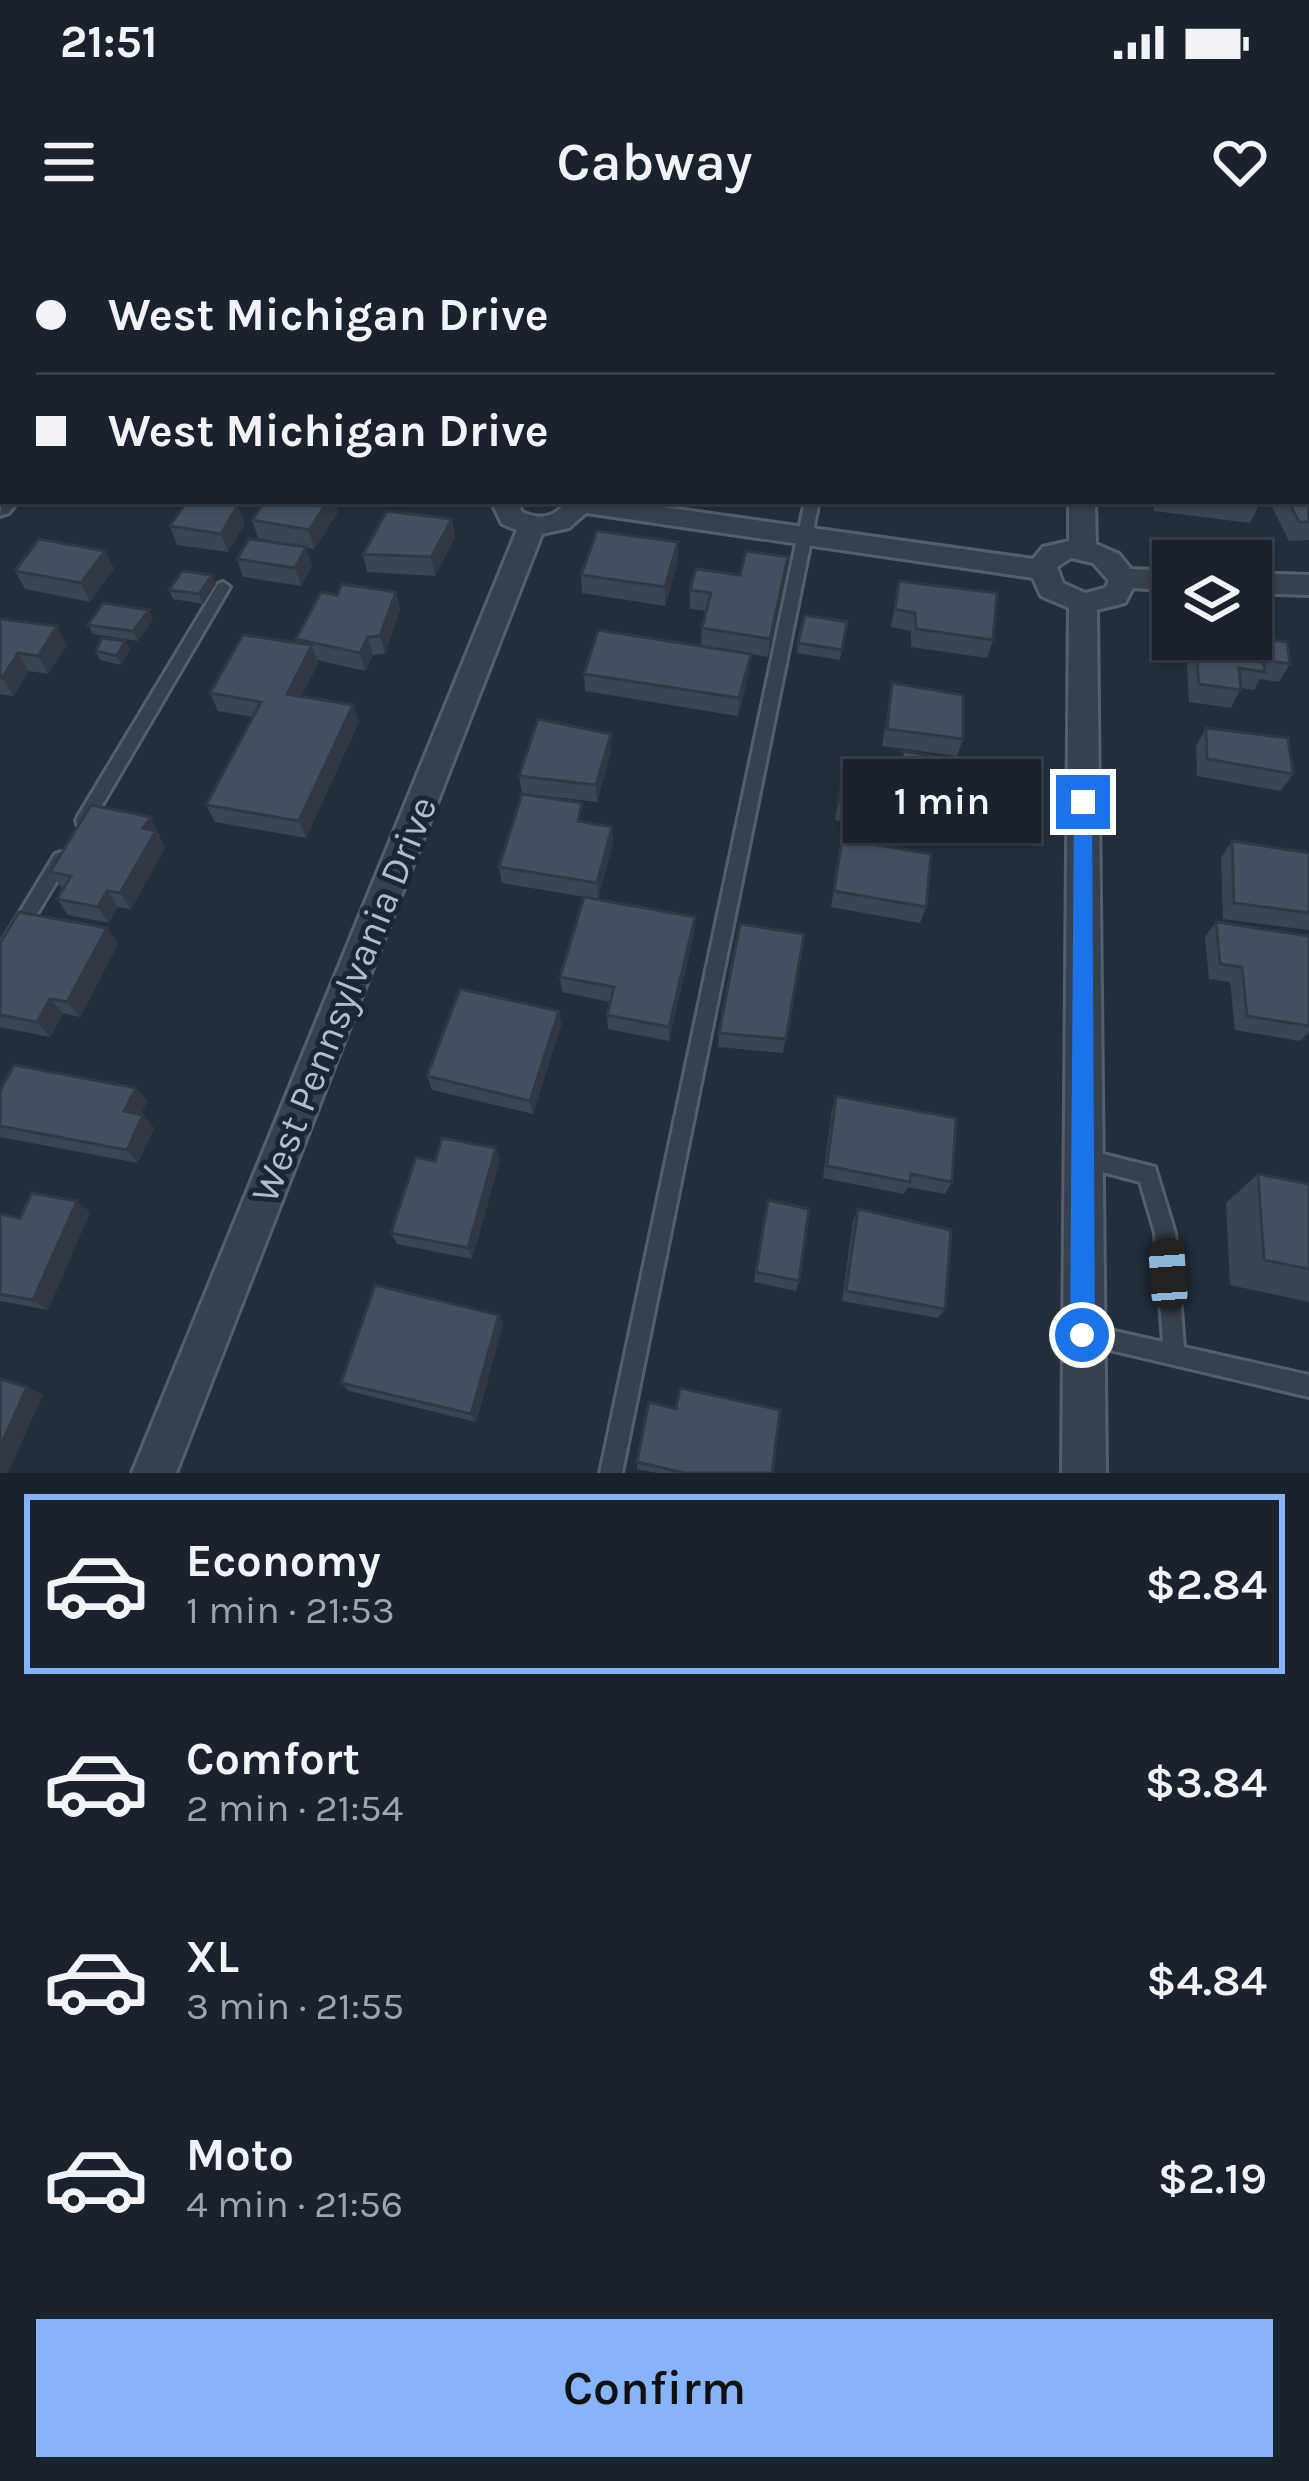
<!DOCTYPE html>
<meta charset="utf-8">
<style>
:root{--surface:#1a222e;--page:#272f3a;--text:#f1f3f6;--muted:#9fa4aa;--line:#383f4a;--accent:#86b3f9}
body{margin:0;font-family:Karla,sans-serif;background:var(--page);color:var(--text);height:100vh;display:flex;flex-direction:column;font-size:45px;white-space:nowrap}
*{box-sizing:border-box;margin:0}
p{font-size:39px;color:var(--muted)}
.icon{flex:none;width:66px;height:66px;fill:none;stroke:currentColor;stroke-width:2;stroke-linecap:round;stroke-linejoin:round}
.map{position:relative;height:1233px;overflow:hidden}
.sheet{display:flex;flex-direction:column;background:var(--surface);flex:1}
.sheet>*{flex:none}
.hud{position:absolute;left:0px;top:0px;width:1311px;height:264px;box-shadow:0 3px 9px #0004,0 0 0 3px var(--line);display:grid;align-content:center;height:264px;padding:0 36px;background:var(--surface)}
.tools{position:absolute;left:1152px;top:300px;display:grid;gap:24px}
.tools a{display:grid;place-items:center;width:120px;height:120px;border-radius:0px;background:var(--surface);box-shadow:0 3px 9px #0004,0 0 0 3px var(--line);font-size:60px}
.end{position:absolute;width:54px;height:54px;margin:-27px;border:15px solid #1a73e8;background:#fff;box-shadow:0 0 0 6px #fff}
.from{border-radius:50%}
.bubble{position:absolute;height:84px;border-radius:0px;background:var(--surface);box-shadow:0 3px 9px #0004,0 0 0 3px var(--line);font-size:39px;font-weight:600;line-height:84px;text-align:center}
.car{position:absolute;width:36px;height:72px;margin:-36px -18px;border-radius:15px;box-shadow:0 0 9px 3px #0007;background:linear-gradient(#222 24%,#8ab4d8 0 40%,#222 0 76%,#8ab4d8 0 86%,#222 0)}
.hud b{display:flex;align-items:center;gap:42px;height:114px;font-size:45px}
.hud b+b{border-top:3px solid var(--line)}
.hud i{width:30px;height:30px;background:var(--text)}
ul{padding:21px 0 0;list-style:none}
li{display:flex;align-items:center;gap:36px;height:180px;margin:0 24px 18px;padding:0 12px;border:6px solid transparent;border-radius:0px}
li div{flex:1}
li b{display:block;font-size:45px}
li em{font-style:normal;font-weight:600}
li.current{border-color:var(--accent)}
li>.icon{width:108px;height:108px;stroke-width:1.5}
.action{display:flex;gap:24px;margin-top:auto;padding:24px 36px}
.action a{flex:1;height:138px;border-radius:0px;background:var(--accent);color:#111;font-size:48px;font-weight:600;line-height:138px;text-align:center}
.status{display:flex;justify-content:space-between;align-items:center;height:84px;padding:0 60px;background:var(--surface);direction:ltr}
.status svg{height:33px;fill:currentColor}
header{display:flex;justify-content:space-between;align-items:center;height:156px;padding:0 36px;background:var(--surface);font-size:54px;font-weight:600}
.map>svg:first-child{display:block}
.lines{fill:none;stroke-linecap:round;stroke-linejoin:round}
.service-casing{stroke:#555e6b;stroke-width:6}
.minor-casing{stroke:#555e6b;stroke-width:6}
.service{fill:#37404d;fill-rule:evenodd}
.minor{fill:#37404d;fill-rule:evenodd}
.wall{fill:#3a4553}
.shaded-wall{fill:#303844}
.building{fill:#445061;stroke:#303844;stroke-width:3}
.route{fill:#1a73e8}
.labels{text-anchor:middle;stroke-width:10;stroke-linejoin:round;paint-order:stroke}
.street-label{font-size:39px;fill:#b2bbc8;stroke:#1c2532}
</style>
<div class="status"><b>21:51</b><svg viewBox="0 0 49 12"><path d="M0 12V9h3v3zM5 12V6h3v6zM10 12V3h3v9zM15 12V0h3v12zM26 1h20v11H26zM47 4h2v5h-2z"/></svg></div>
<header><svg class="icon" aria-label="menu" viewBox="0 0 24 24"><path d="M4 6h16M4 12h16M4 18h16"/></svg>Cabway<svg class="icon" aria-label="heart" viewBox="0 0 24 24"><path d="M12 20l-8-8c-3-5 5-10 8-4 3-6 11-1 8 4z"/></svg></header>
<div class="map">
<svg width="1309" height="1233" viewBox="0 0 1309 1233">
<rect width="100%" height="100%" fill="#232e3d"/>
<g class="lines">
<defs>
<path id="service" d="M 0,40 L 3,40 L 3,46 L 0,46 Z
M 805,261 L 819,261 L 622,1233 L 600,1233 Z
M 223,342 L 230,347 L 90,586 L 78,586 L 76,581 L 78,576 L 218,344 Z
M 61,612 L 67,614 L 69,619 L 67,624 L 6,726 L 0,729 L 0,705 L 55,614 Z
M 1083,909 L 1155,927 L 1175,993 L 1184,1107 L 1309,1135 L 1309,1157 L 1076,1102 L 1072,1095 L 1076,1088 L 1083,1084 L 1163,1102 L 1155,993 L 1140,942 L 1076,925 L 1073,918 L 1076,911 Z"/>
<path id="minor" d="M 196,0 L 219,0 L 194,3 Z
M 642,0 L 664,0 L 641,3 Z
M 1073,0 L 1095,0 L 1095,3 L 1073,3 Z
M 0,177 L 3,177 L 3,193 L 0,193 Z
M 3,253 L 3,261 L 18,261 L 9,273 L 0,276 Z
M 491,261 L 517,261 L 522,272 C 539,280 556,278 566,261 L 620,261 L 1033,319 L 1043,307 L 1069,301 L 1069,261 L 1095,261 L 1096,304 L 1119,314 L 1131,329 L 1173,331 L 1173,351 L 1133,348 L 1125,363 L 1097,370 L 1106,1233 L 1062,1233 L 1069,368 L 1041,356 L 1033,338 L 586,273 L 569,288 L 542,294 L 176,1233 L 132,1233 L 517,290 L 502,284 ZM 1071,318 L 1093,323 L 1109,341 L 1105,348 L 1085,353 L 1063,343 L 1057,327 Z
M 1251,333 L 1309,335 L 1309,355 L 1251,353 Z"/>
</defs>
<!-- service casing -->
<use href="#service" class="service-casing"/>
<!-- minor casing -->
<use href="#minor" class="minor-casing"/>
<!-- service -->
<use href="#service" class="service"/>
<!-- minor -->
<use href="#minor" class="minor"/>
</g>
<!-- wall -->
<path class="wall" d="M 0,0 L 112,0 L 109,3 L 3,3 L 3,35 L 0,35 Z
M 477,0 L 531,0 L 529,3 L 477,3 Z
M 0,98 L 3,98 L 3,145 L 0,145 Z
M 1309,241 L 1309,300 L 1289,301 L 1269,261 L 1308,261 Z
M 265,261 L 335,261 L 338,272 L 314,309 L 258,298 L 252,280 Z
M 1153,261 L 1259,261 L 1260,264 L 1250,283 L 1154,271 Z
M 452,279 L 455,297 L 435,336 L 367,332 L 363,314 Z
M 245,283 L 228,312 L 177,305 L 170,286 Z
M 678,302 L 678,321 L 665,366 L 582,353 L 581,335 Z
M 105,311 L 114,329 L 90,362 L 25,349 L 15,331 Z
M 237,319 L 312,326 L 301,346 L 243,337 Z
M 212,335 L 216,344 L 203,364 L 173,359 L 169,350 Z
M 740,335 L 786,335 L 768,417 L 750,414 L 749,432 L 738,476 L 585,451 L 584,434 L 701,406 L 702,388 L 706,371 L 690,369 L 690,350 Z
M 899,341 L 993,400 L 987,418 L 911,407 L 911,391 L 891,387 Z
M 396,352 L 400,370 L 385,414 L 373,415 L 365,431 L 317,420 L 318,424 L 301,456 L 353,465 L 359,482 L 306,598 L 215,582 L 206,565 L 253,477 L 218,471 L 210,453 L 298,403 L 296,399 L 337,355 Z
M 0,379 L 67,405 L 48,434 L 29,431 L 13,456 L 0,454 Z
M 153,379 L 138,401 L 93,394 L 88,385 Z
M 847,382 L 840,420 L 797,413 L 798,403 Z
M 1190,399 L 1251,399 L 1290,424 L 1279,442 L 1260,439 L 1254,450 L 1241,448 L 1231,468 L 1189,462 L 1186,407 Z
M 125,401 L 130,410 L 121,425 L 100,420 L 96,411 Z
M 892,443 L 963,499 L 957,516 L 882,506 Z
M 1206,488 L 1293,534 L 1281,551 L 1197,536 L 1196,506 Z
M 903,511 L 973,587 L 967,603 L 835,580 L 842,538 L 877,544 L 881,527 L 899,529 Z
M 611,512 L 597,562 L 522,553 L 519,536 Z
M 583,582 L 612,587 L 613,603 L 598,659 L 695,677 L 694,693 L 669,801 L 608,789 L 607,775 L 610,762 L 562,752 L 560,737 L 584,657 L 502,643 L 499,627 Z
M 160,594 L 159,596 L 165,608 L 131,669 L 118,667 L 109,683 L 68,675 L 57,659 L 62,648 L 50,632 Z
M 842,599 L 926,667 L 920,683 L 831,667 Z
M 1232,601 L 1309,613 L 1309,690 L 1223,679 L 1221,618 Z
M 1216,682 L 1309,696 L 1309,792 L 1300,801 L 1235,790 L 1230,742 L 1209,739 L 1205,697 Z
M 107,688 L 118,704 L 80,777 L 63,773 L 50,797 L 0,787 L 0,703 Z
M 804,694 L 783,813 L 718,807 L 719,793 Z
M 559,771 L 561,785 L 533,874 L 432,850 L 427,836 Z
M 136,848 L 147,861 L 141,874 L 154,888 L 138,923 L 0,897 L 0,851 Z
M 836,856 L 952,942 L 945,954 L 908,947 L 904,954 L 823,938 L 832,869 Z
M 496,908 L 500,920 L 472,1019 L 397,1004 L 391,993 L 435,921 Z
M 1258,934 L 1309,944 L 1309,1062 L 1230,1045 L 1226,963 Z
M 768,960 L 799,1041 L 796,1051 L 754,1042 Z
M 858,969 L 945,1069 L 938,1078 L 842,1061 L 853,981 Z
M 90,972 L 48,1070 L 0,1061 L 0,974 L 20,978 Z
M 499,1075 L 503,1085 L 476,1182 L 349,1151 L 341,1143 Z
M 637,1222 L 772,1233 L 657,1233 L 637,1229 Z"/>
<!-- shaded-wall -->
<path class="shaded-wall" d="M 75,0 L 112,0 L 109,3 L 73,3 Z
M 328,261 L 335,261 L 338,272 L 314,309 L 309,290 Z
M 238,265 L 245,283 L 228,312 L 221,294 Z
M 452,279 L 455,297 L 435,336 L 431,317 Z
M 678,302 L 678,321 L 665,366 L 665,347 Z
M 306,307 L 312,326 L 301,346 L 295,328 Z
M 105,311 L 114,329 L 90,362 L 81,343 Z
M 788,317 L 786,335 L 768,417 L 770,399 Z
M 212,335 L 216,344 L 203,364 L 199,354 Z
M 396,352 L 400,370 L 385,414 L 380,396 Z
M 149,370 L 153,379 L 138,401 L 133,391 Z
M 57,386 L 67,405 L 48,434 L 38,416 Z
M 368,397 L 373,415 L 365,431 L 360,413 Z
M 125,401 L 130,410 L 121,425 L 117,416 Z
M 312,405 L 318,424 L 293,472 L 287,454 Z
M 18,413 L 29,431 L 13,456 L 2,438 Z
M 751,414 L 749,432 L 738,476 L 739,458 Z
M 353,465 L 359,482 L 306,598 L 299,581 Z
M 611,494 L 611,512 L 597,562 L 596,545 Z
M 151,577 L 165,608 L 131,669 L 120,653 L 143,588 Z
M 612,587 L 613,603 L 598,659 L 597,643 Z
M 107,651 L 118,667 L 109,683 L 98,667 Z
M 695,677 L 694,693 L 669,801 L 669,787 Z
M 107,688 L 118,704 L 80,777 L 67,762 Z
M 50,759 L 63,773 L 50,797 L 37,782 Z
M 559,771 L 561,785 L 533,874 L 530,861 Z
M 136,848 L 147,861 L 136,885 L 124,871 Z
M 143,875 L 154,888 L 138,923 L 127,910 Z
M 496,908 L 500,920 L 472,1019 L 468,1008 Z
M 77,961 L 90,972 L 48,1070 L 33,1060 Z
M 499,1075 L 503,1085 L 476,1182 L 471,1174 Z
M 27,1147 L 43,1155 L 8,1233 L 0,1233 L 0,1207 Z"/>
<!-- building -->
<path class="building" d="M 708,0 L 757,0 L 756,3 L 708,3 Z
M 928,0 L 956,0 L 956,3 L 927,3 Z
M 1308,9 L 1309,9 L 1309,58 L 1308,58 Z
M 0,98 L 3,98 L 3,128 L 0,128 Z
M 1308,241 L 1309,282 L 1299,282 L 1288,261 L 1308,261 Z
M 187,261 L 210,261 L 238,265 L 221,294 L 170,286 Z
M 265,261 L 328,261 L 309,290 L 252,280 Z
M 387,271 L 452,279 L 431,317 L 363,314 Z
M 597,291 L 678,302 L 665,347 L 581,335 Z
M 39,299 L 105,311 L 81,343 L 15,331 Z
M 249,299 L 306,307 L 295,328 L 237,319 Z
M 746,311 L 788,317 L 770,399 L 702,388 L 711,353 L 690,350 L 696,329 L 740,335 Z
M 182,331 L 212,335 L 199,354 L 169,350 Z
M 899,341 L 997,353 L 993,400 L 916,389 L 915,373 L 895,369 Z
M 342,344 L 396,352 L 380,396 L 368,397 L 360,413 L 296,399 L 321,352 L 337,355 Z
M 103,363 L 149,370 L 133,391 L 88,385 Z
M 805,375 L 847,382 L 842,410 L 798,403 Z
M 0,379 L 57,386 L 38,416 L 18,413 L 2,438 L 0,438 Z
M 598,390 L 751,414 L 739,458 L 584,434 Z
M 243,395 L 312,405 L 287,454 L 353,465 L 299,581 L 206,565 L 261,462 L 210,453 Z
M 1251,397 L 1287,402 L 1290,424 L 1263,420 L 1265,432 L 1239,428 L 1241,450 L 1199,444 L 1195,399 L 1251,399 Z
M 102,398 L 125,401 L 117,416 L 96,411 Z
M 892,443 L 963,455 L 963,499 L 887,489 Z
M 538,479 L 611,494 L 596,545 L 519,536 Z
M 1206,488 L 1288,498 L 1293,534 L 1207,519 Z
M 903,511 L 978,524 L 973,587 L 838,563 L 842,538 L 879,544 L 881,527 L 901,530 Z
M 522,554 L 582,563 L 578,581 L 612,587 L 597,643 L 499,627 Z
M 91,565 L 151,577 L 143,588 L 156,591 L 120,653 L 107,651 L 98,667 L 57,659 L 71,636 L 50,632 Z
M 842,599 L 931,614 L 926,667 L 834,651 Z
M 1232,601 L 1309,613 L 1309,673 L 1234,663 Z
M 584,657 L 695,677 L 669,787 L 607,775 L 614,747 L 560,737 Z
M 19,672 L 107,688 L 67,762 L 50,759 L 37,782 L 0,775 L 0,703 Z
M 1216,682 L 1309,696 L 1309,786 L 1247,776 L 1242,727 L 1220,724 Z
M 740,684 L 804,694 L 786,799 L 719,793 Z
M 460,749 L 559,771 L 530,861 L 427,836 Z
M 14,825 L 136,848 L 124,871 L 143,875 L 127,910 L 0,886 L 0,851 Z
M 836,856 L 956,878 L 952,942 L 911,934 L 910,942 L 827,926 Z
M 442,898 L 496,908 L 468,1008 L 391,993 L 416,917 L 435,921 Z
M 1258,934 L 1309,944 L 1309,1029 L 1264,1020 Z
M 32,953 L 77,961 L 33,1060 L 0,1054 L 0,974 L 20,978 Z
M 768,960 L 809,969 L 799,1041 L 756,1032 Z
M 858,969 L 951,990 L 945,1069 L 846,1051 Z
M 375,1045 L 499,1075 L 471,1174 L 341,1143 Z
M 0,1139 L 27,1147 L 0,1207 Z
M 680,1148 L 780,1170 L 772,1233 L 684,1233 L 637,1222 L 649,1162 L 676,1169 Z"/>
<!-- route -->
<path class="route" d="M 1083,554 L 1092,562 L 1095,1095 L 1091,1104 L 1082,1107 L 1074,1104 L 1070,1095 L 1074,562 Z"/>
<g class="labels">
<!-- street labels -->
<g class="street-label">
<text transform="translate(343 759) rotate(-68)" y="14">West Pennsylvania Drive</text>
</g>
</g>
</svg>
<div class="tools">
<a><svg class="icon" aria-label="layers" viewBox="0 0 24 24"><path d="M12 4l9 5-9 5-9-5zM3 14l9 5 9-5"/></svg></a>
</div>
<i class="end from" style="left:1082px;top:1095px"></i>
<i class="end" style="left:1083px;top:562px"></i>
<div class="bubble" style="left:843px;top:519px;width:198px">1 min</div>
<i class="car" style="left:1168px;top:1034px;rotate:356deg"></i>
<div class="hud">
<b><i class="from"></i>West Michigan Drive</b>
<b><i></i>West Michigan Drive</b>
</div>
</div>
<section class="sheet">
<ul>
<li class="current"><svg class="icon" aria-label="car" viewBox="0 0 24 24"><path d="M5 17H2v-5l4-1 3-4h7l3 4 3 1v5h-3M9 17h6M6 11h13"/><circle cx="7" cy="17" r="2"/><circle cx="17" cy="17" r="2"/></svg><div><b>Economy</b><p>1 min · 21:53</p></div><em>$2.84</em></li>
<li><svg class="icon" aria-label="car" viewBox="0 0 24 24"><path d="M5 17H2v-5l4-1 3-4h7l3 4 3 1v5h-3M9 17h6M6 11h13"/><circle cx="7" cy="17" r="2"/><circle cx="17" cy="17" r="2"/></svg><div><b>Comfort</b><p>2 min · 21:54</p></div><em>$3.84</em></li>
<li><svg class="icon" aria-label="car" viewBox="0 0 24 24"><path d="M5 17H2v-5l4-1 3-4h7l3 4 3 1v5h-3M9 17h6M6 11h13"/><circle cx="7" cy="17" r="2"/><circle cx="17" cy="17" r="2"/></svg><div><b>XL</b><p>3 min · 21:55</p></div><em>$4.84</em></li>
<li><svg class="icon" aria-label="car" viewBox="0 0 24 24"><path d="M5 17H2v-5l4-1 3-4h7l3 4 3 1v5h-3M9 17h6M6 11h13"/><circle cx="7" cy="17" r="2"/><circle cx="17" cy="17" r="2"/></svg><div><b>Moto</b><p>4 min · 21:56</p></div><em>$2.19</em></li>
</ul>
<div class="action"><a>Confirm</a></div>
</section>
